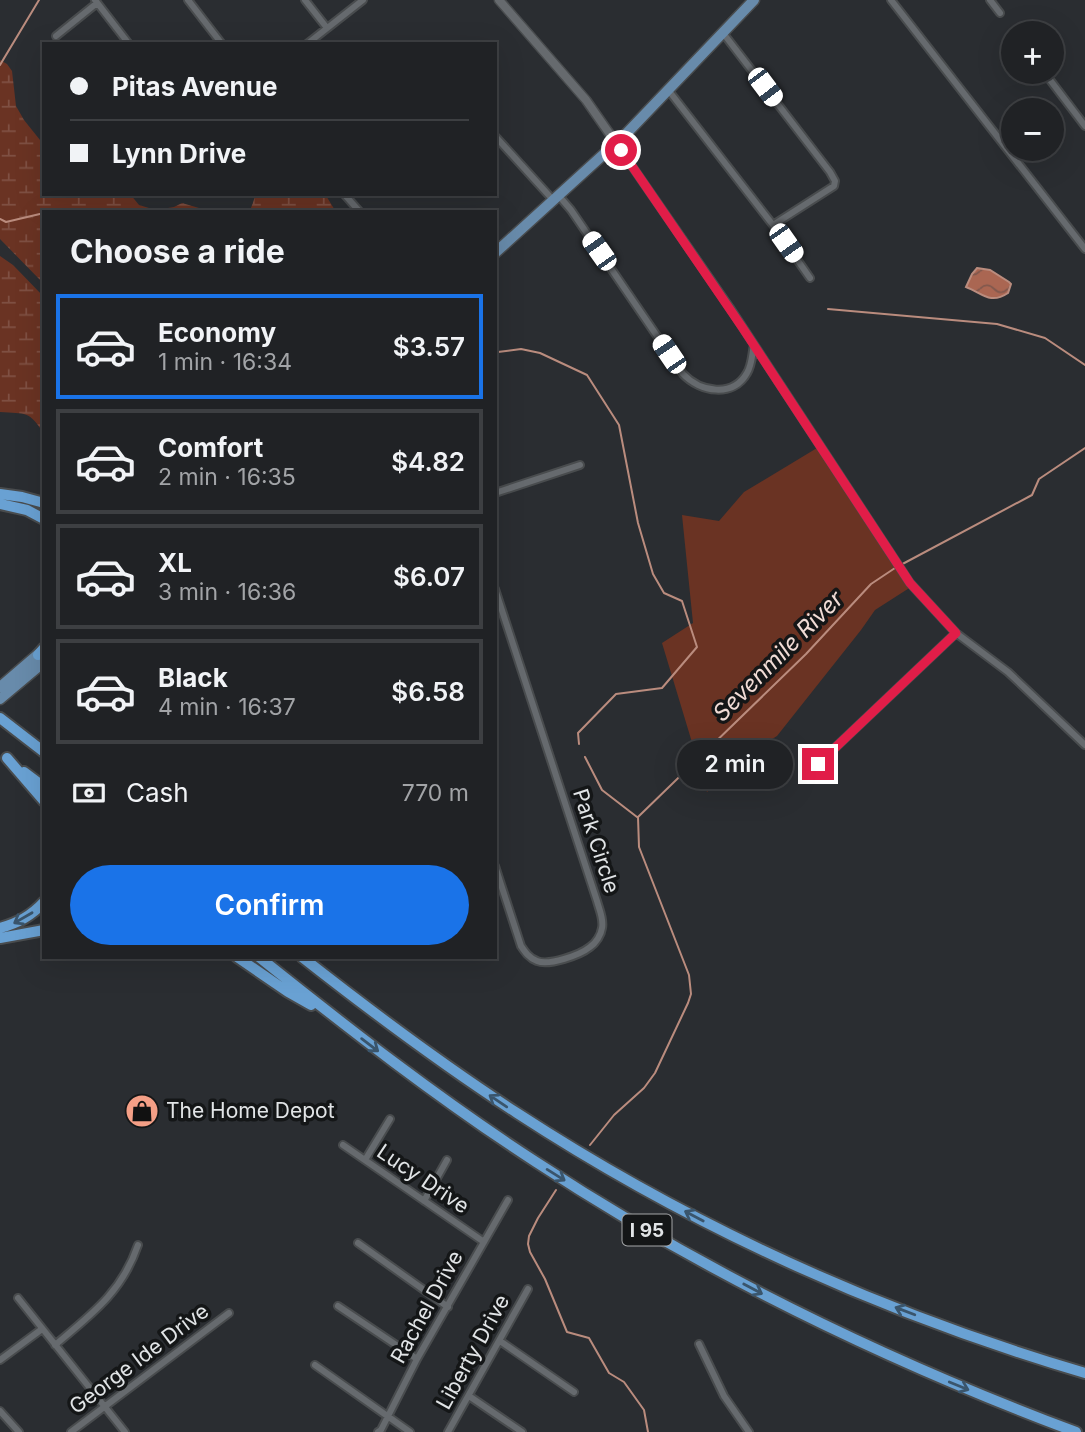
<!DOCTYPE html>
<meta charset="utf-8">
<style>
:root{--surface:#202225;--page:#2d2f32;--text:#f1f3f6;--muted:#a2a4a7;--line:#3d3f42;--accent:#1a73e8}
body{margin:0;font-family:Inter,sans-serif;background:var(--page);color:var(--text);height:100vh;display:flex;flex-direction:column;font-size:26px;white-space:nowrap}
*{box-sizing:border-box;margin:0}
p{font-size:23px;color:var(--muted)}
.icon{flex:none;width:38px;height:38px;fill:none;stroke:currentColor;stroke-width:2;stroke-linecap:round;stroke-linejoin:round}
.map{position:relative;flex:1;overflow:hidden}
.panel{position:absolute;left:42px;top:210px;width:455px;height:749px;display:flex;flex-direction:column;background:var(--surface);border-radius:0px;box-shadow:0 7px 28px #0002,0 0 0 2px var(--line)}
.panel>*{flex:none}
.top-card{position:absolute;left:42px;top:42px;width:455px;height:154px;border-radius:0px;box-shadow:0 7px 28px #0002,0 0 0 2px var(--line);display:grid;align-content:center;height:154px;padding:0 28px;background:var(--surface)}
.buttons{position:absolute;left:1001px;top:21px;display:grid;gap:14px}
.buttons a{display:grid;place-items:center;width:63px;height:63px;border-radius:50%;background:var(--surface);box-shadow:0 7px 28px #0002,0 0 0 2px var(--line);font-size:35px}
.end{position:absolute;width:32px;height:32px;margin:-16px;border:9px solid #e11d48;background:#fff;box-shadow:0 0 0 4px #fff}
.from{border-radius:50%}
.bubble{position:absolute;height:49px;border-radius:24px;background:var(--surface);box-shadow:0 7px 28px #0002,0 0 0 2px var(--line);font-size:23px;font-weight:600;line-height:49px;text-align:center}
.car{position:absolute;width:21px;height:42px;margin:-21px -10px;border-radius:9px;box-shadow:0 0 5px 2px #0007;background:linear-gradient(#fff 24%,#345 0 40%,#fff 0 76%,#345 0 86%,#fff 0)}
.top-card b{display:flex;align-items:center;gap:24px;height:66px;font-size:26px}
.top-card b+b{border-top:2px solid var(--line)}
.top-card i{width:18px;height:18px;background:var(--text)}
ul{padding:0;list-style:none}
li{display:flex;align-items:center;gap:21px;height:105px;margin:0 14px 10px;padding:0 14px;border:4px solid var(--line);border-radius:0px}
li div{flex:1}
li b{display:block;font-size:26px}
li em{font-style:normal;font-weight:600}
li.on{border-color:var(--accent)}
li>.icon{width:63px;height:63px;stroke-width:1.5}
h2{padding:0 28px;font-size:32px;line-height:84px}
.pay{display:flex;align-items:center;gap:18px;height:77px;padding:0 28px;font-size:26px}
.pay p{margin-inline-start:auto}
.primary-button{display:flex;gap:14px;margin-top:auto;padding:14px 28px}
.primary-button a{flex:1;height:80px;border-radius:42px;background:var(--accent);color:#fff;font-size:28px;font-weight:600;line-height:80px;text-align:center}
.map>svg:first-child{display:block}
.wetland{fill:url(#wetland-marsh)}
.park{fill:#6a3323}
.water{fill:url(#water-waves);stroke:#ba8c7e;stroke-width:2}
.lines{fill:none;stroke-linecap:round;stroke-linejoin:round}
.stream{stroke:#ba8c7e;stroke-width:2}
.minor-casing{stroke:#494c4e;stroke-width:10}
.tertiary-casing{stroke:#494c4e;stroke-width:11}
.primary-casing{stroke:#494c4e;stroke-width:13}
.motorway-casing{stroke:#494c4e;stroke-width:14}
.minor{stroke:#666a6e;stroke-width:6}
.tertiary{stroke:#666a6e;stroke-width:8}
.primary{stroke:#688bab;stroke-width:10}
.motorway{stroke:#69a1d3;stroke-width:10}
.oneway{stroke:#3a556c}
.route{stroke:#e11d48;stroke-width:9}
.labels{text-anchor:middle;stroke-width:7;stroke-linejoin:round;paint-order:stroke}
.shield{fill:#141617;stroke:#a4a6a8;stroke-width:2}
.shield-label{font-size:19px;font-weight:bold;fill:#e1e4e6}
.street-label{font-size:21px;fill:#e1e4e6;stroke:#141617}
.poi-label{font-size:21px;fill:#e1e4e6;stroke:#141617;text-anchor:start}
.water-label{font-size:23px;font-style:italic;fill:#f1dcd6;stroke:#141617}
</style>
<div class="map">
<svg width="1085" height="1432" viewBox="0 0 1085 1432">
<defs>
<pattern id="wetland-marsh" width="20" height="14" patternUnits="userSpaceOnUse" patternTransform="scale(1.75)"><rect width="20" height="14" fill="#6a3323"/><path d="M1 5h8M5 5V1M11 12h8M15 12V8" fill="none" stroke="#7f5043"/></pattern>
<pattern id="water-waves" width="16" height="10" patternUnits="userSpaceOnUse" patternTransform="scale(1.75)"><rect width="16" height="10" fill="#aa6652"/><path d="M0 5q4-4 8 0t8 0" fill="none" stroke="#81584d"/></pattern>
</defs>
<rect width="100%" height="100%" fill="#2a2d31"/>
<!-- wetland -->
<path class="wetland" d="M 0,60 L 7,64 L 12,71 L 16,106 L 24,120 L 44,145 L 44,194 L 130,194 L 139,205 L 149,208 L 162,209 L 174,207 L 182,203 L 199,208 L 206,212 L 44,212 L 44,284 L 0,239 Z
M 256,194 L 325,194 L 336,212 L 246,212 L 251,208 Z
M 0,256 L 13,265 L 44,297 L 44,434 C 29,410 26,414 0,412 Z"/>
<!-- park -->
<path class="park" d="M 817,448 L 892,564 L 909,578 L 914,585 L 875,610 L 861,630 L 777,736 C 751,751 729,773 707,792 L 662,643 L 693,623 L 682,515 L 719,521 L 744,492 Z"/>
<!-- water -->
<path class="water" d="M 977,268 L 990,270 L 1009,282 L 1011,284 L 1008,293 C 990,305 982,293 966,287 L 972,274 Z"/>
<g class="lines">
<!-- stream -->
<path class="stream" d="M 0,65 L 39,0
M 0,219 L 6,222 L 44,213
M 828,309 L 997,324 L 1045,338 L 1085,365
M 495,351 L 498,352 L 521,349 L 540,353 L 587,375 L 619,425 L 638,523 L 653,574 L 664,593 L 682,601 L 697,647 L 662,688 L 616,694 L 578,733 L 579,744
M 585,757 L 602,790 L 637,817
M 590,1145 L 614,1115 L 644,1088 L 655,1073 L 688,1003 L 691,994 L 689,975 L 639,847 L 638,817 L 806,654 L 871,584 L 895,568 L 1032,495 L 1039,479 L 1085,448
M 556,1190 L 538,1218 L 529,1236 L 528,1244 L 530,1252 L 545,1279 L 567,1332 L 589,1338 L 609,1373 L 624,1382 L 644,1410 L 648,1432"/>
<defs>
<path id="minor" d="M 95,0 L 129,44
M 188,0 L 222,44
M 305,0 L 327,28
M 891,0 L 1085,249
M 990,0 L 1000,13
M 723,33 L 830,172 L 835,181 L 834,186 L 773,225
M 56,36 L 97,3
M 307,44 L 363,0
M 1044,72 L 1085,126
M 669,91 L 773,225 L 810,278
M 495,136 L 554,201
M 616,143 L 730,308 L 910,583 L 956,633 L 1008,672 L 1085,745
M 344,194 L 360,212
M 559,196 L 571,210 L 683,374 C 700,392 733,398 747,373 C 752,365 752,354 754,345
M 495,493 L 580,465
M 495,589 L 597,901 C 599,909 604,919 602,928 C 601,935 596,943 590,947 C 580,955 549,966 537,961 C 529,958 525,952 521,946 L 495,866
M 818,764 L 956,633
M 343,1145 L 484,1242
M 365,1160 L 390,1119
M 424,1201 L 447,1160
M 358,1243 L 448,1307
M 18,1298 L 125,1432
M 338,1306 L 417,1359
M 500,1341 L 574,1392
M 699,1344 L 724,1396 L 749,1432
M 55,1345 C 92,1314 122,1292 138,1245
M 0,1360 L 42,1329
M 315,1365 L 410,1432
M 469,1396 L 522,1432
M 0,1411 L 19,1432
M 71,1432 L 229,1313
M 378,1432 L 381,1430 L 417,1359 L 508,1200
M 448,1432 L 528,1289"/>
<path id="tertiary" d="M 499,0 L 586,100 L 616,143"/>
<path id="primary" d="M 495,253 L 626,134 L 754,0
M 0,687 L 43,650
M 0,699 L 44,662"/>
<path id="motorway" d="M 0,494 L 22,497 L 44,503
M 0,504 L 27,510 L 44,519
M 38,655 L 44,648
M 0,718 L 44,752
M 7,758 L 44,801
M 24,772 L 44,787
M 0,928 C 18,923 31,916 44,902
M 0,938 L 44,930
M 237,957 L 288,992 L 311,1005
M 259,957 C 349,1029 439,1099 536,1162 C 705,1273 887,1361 1076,1432
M 302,957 C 372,1012 443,1065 517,1113 C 692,1227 885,1314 1085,1373"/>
</defs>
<!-- minor casing -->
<use href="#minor" class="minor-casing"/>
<!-- tertiary casing -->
<use href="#tertiary" class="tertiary-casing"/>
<!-- primary casing -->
<use href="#primary" class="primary-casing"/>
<!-- motorway casing -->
<use href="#motorway" class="motorway-casing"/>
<!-- minor -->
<use href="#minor" class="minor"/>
<!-- tertiary -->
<use href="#tertiary" class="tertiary"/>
<!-- primary -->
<use href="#primary" class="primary"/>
<!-- motorway -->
<use href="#motorway" class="motorway"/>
</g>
<!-- one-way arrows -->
<defs><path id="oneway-shaft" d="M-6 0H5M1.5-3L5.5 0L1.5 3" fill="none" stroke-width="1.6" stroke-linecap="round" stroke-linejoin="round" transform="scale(1.75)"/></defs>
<g class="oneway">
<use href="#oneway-shaft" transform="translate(23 918) rotate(150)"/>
<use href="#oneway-shaft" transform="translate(370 1045) rotate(37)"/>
<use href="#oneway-shaft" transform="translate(498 1101) rotate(-146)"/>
<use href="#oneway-shaft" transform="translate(556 1175) rotate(32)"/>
<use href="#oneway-shaft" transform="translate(694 1216) rotate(-152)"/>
<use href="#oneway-shaft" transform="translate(753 1289) rotate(28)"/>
<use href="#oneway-shaft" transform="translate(905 1311) rotate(-159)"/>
<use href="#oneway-shaft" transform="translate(959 1386) rotate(22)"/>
</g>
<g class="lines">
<!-- route -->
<path class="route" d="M 621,150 L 742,327 L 910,583 L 956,633 L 818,764"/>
</g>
<!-- icons -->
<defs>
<symbol id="shop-disc" viewBox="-11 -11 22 22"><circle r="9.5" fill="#f49f86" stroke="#141617"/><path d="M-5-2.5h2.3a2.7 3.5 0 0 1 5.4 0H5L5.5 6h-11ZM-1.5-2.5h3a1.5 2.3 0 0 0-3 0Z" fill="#111"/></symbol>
</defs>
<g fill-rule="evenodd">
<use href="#shop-disc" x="123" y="1092" width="38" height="38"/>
</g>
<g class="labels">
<!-- shield labels -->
<rect class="shield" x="622.5" y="1214.5" width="49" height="31" rx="5"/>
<g class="shield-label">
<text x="647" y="1237">I 95</text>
</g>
<!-- street labels -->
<g class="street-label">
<text transform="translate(596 841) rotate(72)" y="7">Park Circle</text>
<text transform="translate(423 1179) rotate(34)" y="7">Lucy Drive</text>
<text transform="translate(427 1307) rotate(-61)" y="7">Rachel Drive</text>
<text transform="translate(473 1352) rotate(-61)" y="7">Liberty Drive</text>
<text transform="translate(139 1359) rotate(-37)" y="7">George Ide Drive</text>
</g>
<!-- poi labels -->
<g class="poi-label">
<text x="166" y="1118">The Home Depot</text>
</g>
<!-- water labels -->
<g class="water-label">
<text transform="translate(778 656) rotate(-45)" y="8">Sevenmile River</text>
</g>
</g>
</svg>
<div class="buttons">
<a>+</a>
<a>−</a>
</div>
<i class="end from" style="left:621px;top:150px"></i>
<i class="end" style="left:818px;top:764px"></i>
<div class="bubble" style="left:677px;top:740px;width:116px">2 min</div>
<i class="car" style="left:765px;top:87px;rotate:143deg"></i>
<i class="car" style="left:786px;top:243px;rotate:145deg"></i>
<i class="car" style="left:599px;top:251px;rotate:325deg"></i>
<i class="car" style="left:669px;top:354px;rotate:326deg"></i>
<div class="top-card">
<b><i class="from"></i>Pitas Avenue</b>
<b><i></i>Lynn Drive</b>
</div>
<section class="panel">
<h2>Choose a ride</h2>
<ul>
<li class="on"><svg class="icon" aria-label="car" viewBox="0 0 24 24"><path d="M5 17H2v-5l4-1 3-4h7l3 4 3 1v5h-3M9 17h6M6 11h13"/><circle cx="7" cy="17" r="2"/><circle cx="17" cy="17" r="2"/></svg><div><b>Economy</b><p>1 min · 16:34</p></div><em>$3.57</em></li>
<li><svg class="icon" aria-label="car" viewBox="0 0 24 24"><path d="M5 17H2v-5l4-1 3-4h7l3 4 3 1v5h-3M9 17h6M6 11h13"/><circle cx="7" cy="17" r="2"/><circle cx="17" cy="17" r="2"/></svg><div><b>Comfort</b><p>2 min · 16:35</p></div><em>$4.82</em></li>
<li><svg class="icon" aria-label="car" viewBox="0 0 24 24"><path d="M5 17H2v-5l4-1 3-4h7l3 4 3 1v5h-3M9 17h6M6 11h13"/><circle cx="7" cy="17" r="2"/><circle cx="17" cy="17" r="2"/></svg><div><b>XL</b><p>3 min · 16:36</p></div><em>$6.07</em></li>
<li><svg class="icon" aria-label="car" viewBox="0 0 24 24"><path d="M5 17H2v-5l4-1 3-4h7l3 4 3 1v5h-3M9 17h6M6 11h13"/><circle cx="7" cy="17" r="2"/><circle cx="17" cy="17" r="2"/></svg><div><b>Black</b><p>4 min · 16:37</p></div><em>$6.58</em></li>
</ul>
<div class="pay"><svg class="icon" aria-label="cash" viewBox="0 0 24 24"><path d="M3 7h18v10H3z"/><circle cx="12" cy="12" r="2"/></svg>Cash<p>770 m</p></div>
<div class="primary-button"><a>Confirm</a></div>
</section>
</div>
